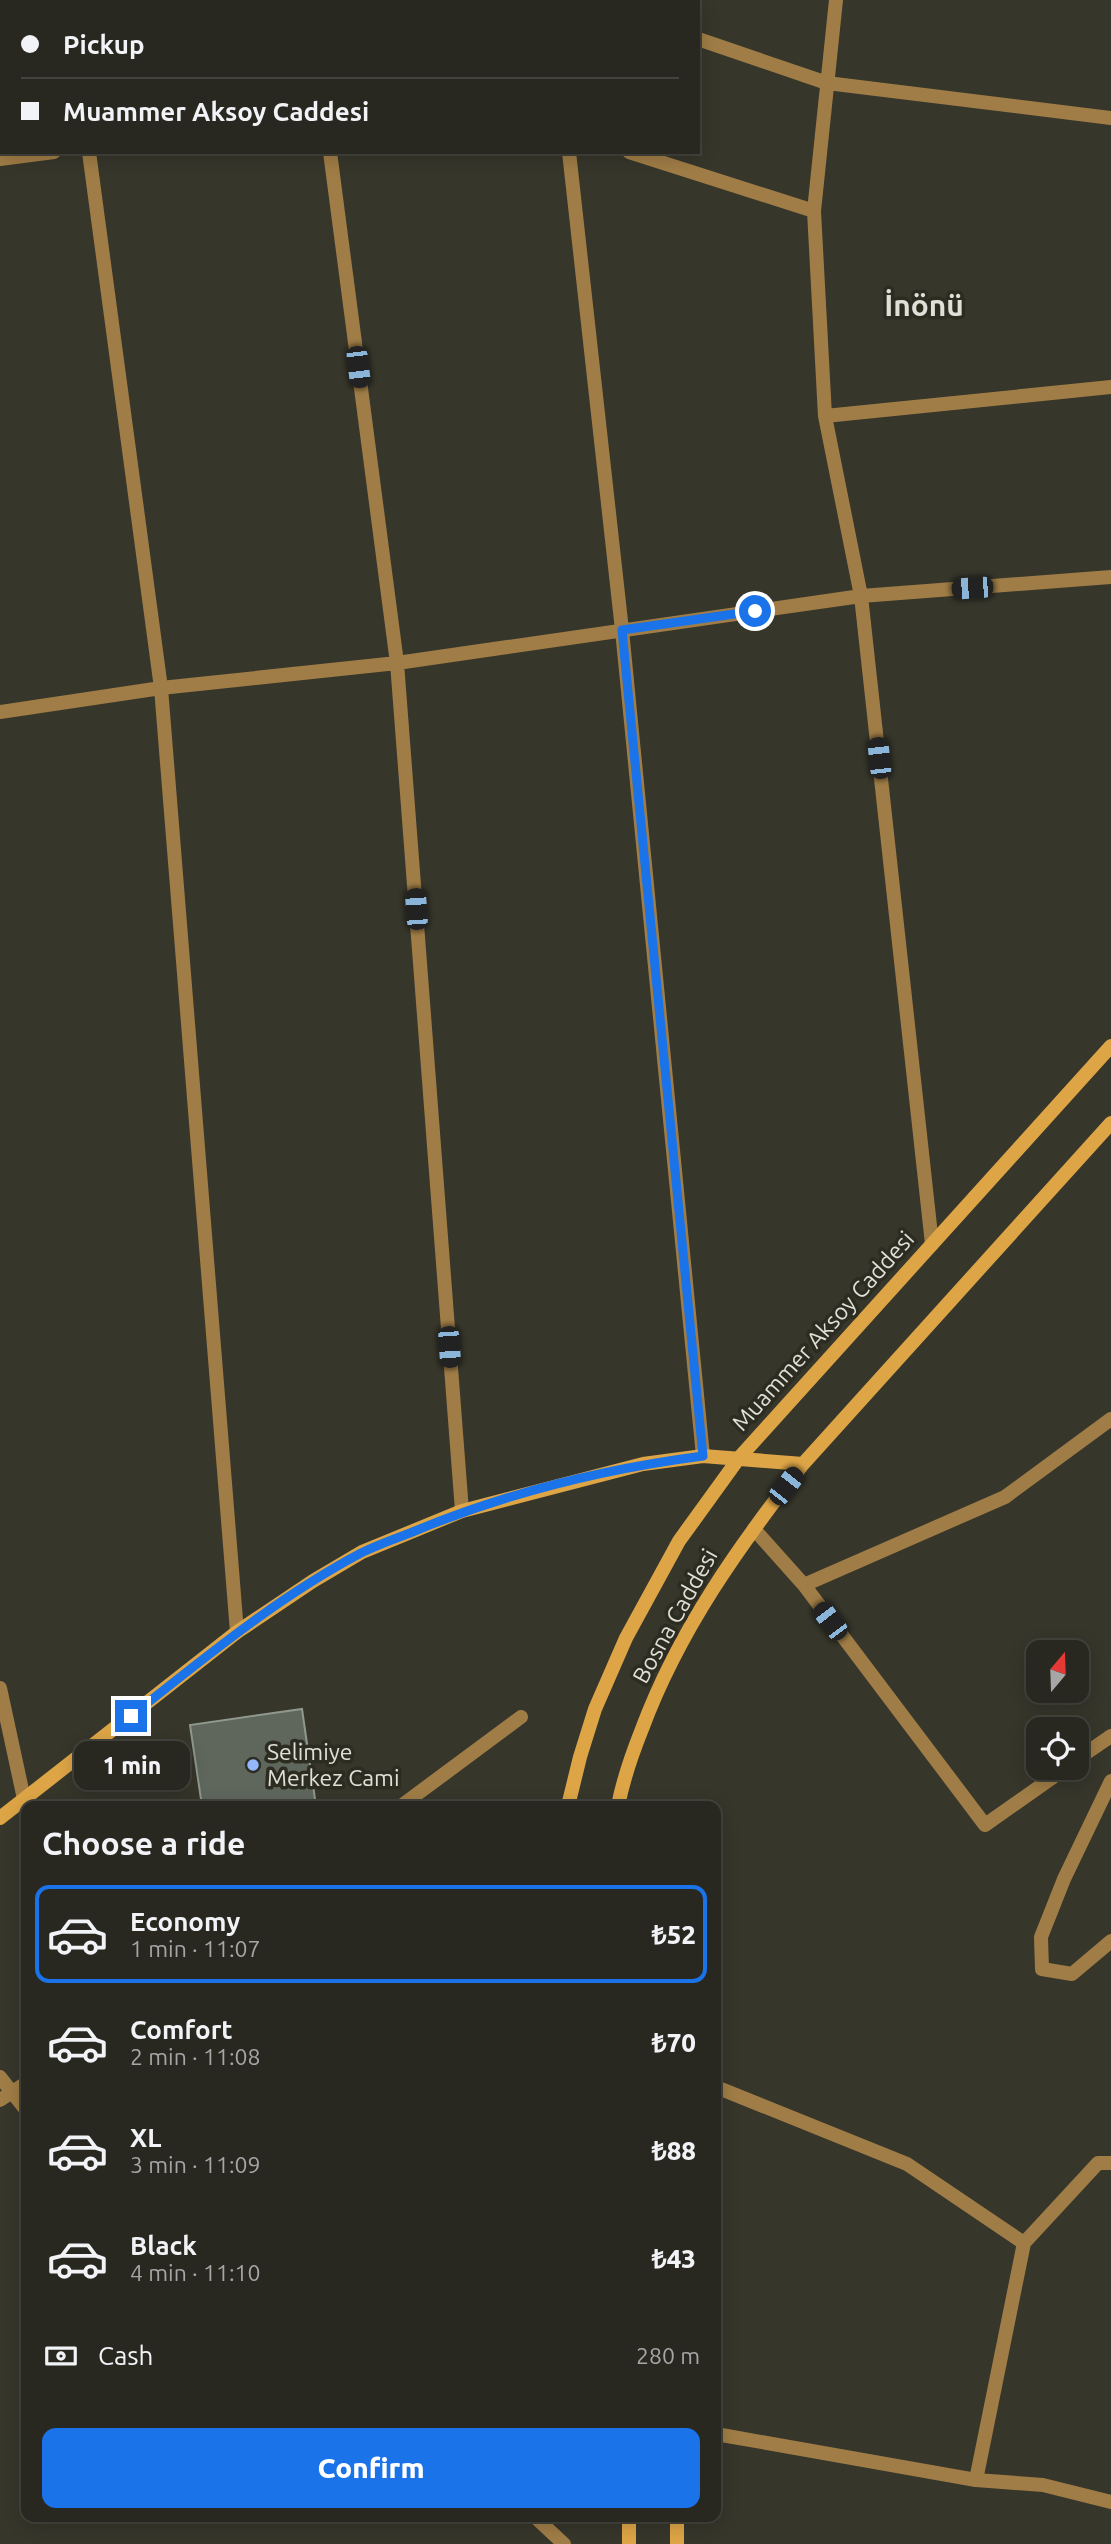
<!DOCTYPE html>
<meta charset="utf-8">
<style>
:root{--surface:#282820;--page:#34342d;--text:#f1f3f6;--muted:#a5a6a5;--line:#44443e;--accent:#1a73e8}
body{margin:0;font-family:Ubuntu,sans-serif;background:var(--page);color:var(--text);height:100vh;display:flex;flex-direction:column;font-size:26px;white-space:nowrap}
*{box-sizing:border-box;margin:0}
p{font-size:23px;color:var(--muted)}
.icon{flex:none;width:38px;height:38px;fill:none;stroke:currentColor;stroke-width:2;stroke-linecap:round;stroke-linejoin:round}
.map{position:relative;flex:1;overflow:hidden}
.sheet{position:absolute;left:21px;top:1801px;width:700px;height:721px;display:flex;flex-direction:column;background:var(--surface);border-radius:14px;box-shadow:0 4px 18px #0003,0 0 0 2px var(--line)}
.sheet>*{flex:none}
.guide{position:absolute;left:0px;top:0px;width:700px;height:154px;box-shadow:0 4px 18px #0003,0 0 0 2px var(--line);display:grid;align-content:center;height:154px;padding:0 21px;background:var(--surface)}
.needle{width:46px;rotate:19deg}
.buttons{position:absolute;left:1026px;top:1640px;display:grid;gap:14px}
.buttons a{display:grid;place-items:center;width:63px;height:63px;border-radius:14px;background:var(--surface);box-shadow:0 4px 18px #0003,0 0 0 2px var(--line);font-size:35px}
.end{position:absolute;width:32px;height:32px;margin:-16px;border:9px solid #1a73e8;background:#fff;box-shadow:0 0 0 4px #fff}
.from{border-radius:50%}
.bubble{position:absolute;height:49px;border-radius:14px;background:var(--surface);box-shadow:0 4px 18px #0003,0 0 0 2px var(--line);font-size:23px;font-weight:800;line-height:49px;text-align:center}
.car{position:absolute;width:21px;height:42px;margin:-21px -10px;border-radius:9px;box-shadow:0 0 5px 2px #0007;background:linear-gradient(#222 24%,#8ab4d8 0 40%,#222 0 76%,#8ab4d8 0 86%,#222 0)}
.guide b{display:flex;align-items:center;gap:24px;height:66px;font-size:26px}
.guide b+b{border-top:2px solid var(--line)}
.guide i{width:18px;height:18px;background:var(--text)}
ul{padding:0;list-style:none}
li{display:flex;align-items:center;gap:21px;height:98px;margin:0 14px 10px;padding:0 7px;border:4px solid transparent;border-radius:14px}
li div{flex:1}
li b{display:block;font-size:26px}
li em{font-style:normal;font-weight:800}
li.on{border-color:var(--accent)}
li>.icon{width:63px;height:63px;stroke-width:1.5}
h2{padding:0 21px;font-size:32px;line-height:84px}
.pay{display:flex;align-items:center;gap:18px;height:77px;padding:0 21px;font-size:26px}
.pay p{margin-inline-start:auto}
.action{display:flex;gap:14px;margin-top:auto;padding:14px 21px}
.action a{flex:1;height:80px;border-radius:14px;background:var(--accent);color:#fff;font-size:28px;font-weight:800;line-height:80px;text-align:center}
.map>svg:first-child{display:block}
.building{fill:#5f675d;stroke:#8f988d;stroke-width:2}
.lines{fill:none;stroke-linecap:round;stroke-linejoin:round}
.street{stroke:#a07d46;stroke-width:14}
.secondary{stroke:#dda546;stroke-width:14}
.route{stroke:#1a73e8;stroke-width:9}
.poi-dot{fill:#92b7fd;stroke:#2c2c21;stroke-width:2.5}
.labels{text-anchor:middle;stroke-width:7;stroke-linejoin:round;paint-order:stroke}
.street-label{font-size:23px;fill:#e0e0d9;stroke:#2c2c21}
.poi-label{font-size:23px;fill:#e0e0d9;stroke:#2c2c21;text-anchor:start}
.district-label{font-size:30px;font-weight:bold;fill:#e0e0d9;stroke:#2c2c21}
</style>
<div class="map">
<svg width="1111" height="2544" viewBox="0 0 1111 2544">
<rect width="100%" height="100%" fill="#36362b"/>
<!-- building -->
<path class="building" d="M 302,1709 L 316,1806 L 202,1806 L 190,1725 Z"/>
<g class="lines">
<!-- street -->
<path class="street" d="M 149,0 L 154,2
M 586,0 L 591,2
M 836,0 L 814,211 L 825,416 L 861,596 L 932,1244
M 460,2 L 460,0
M 698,39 L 827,83 L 1111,118
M 89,152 L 161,688 L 237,1632
M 330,152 L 397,663 L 462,1511
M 569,152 L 622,630 L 703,1456
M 629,152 L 814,211
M 0,159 L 54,152
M 825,416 L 1111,387
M 0,712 L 161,688 L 397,663 L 861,596 L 1111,577
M 754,1529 L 804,1585 L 985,1825 L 1066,1768
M 804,1585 L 1005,1497 L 1111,1419
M 0,1688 L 24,1799
M 1076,1760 L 1111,1736
M 1111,1781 L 1064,1879 L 1041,1937 L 1042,1969 L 1072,1974 L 1111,1941
M 401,1806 L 521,1717
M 0,2077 L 26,2110
M 716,2087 L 907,2164 L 1024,2243
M 0,2100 L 26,2083
M 716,2434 L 976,2480 L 1043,2485 L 1111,2502
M 976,2480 L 1024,2243 L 1098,2163 L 1111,2163
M 534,2516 L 564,2544"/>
<!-- secondary -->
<path class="secondary" d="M 568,1806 L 580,1757 L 595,1709 L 626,1638 L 679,1541 L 739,1458 L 1111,1046
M 618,1806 C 623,1780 632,1754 642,1729 C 679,1630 739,1546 803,1464
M 0,1818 L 237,1632 L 313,1581 L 362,1552 L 462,1511 L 643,1464 L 703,1456 L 803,1464 L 1111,1123
M 629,2516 L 629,2544
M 677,2516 L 677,2544"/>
</g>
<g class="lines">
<!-- route -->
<path class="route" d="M 131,1716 C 204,1658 278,1597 361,1553 C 377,1545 394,1539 410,1533 C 503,1494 603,1469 703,1456 L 622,630 L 755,611"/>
</g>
<!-- markers -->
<circle class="poi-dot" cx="253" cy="1765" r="7"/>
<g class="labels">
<!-- street labels -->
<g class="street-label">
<text transform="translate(823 1331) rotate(-48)" y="8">Muammer Aksoy Caddesi</text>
<text transform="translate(675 1616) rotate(-61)" y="8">Bosna Caddesi</text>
</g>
<!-- poi labels -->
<g class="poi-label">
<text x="267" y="1760">Selimiye<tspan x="267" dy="26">Merkez Cami</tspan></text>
</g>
<!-- district labels -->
<g class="district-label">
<text x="924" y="316">İnönü</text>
</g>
</g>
</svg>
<div class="buttons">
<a><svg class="needle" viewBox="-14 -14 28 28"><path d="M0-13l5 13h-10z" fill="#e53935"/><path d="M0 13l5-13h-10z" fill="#a5a6a5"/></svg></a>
<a><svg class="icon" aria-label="locate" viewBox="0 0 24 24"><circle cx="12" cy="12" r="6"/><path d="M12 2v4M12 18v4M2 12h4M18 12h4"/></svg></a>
</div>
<i class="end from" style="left:755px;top:611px"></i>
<i class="end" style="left:131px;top:1716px"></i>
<div class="bubble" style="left:74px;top:1741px;width:116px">1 min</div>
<i class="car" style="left:358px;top:367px;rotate:173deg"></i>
<i class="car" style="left:972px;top:588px;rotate:266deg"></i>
<i class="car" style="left:879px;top:758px;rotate:354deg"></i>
<i class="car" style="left:416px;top:909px;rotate:356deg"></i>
<i class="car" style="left:449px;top:1347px;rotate:176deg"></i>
<i class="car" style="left:786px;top:1486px;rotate:38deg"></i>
<i class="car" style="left:830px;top:1621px;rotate:323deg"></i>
<div class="guide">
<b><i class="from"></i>Pickup</b>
<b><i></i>Muammer Aksoy Caddesi</b>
</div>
<section class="sheet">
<h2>Choose a ride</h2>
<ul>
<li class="on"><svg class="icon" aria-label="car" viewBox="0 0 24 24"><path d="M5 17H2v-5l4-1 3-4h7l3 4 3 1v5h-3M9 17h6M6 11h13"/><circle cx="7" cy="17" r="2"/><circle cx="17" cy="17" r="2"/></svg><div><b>Economy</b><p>1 min · 11:07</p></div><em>₺52</em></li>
<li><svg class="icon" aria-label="car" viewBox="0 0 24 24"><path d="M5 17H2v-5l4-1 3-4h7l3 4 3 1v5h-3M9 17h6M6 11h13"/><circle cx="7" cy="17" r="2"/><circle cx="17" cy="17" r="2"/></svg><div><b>Comfort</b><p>2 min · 11:08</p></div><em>₺70</em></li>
<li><svg class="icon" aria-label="car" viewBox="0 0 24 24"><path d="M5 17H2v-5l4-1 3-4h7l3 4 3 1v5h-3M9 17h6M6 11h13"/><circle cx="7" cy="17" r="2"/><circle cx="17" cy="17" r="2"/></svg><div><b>XL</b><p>3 min · 11:09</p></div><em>₺88</em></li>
<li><svg class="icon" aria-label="car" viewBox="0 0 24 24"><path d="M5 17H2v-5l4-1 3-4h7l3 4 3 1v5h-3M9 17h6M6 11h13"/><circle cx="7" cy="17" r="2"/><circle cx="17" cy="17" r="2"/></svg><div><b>Black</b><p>4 min · 11:10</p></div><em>₺43</em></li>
</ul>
<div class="pay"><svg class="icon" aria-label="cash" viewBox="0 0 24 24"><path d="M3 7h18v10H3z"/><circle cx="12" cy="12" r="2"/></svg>Cash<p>280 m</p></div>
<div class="action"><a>Confirm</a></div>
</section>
</div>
